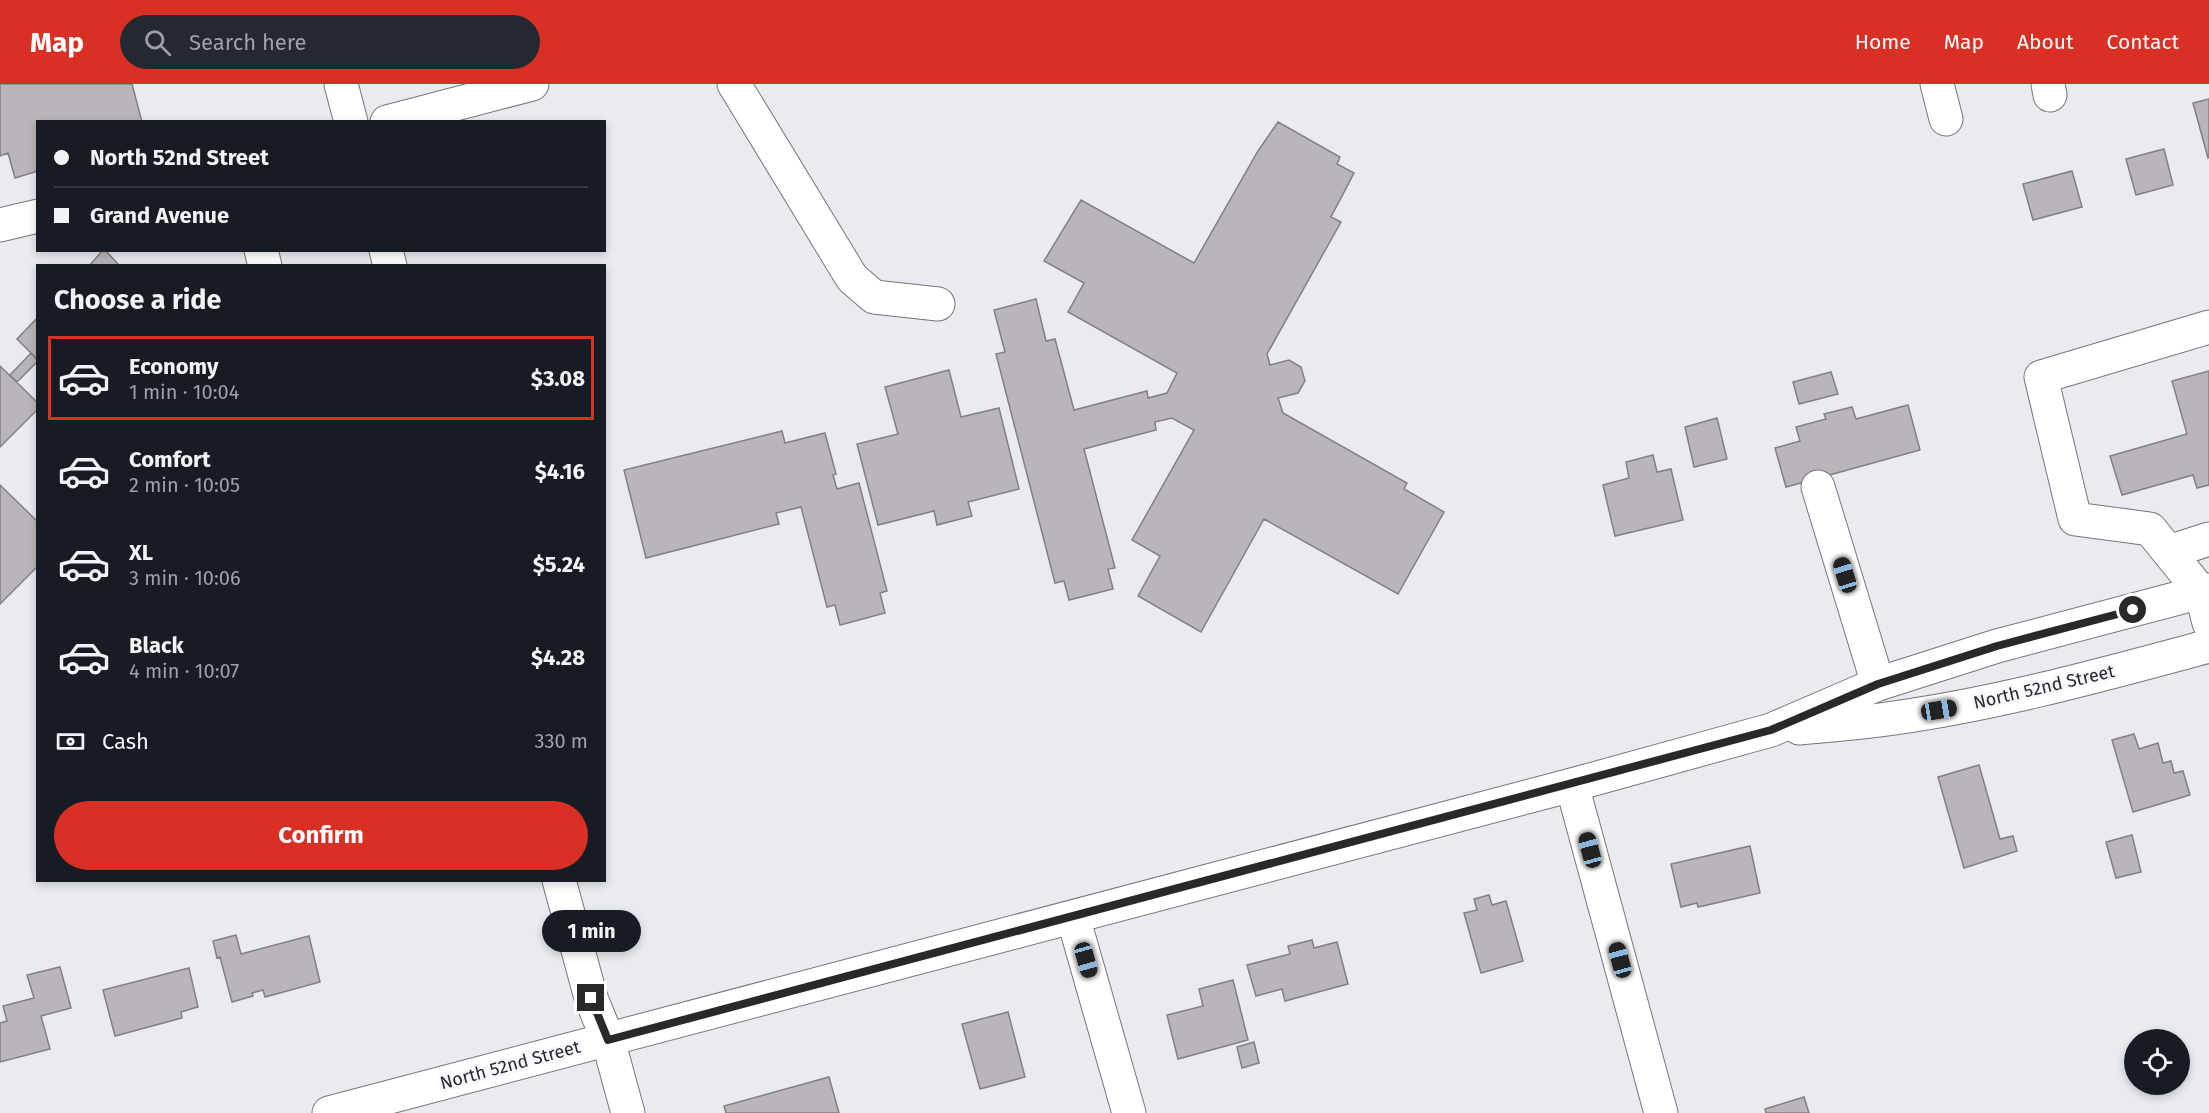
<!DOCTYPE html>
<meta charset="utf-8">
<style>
:root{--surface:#171b24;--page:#242831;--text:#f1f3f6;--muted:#9ea1a6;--line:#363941;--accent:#d93025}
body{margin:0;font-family:"Fira Sans",sans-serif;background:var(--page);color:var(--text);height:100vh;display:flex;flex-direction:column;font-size:22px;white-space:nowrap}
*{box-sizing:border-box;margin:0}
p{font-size:20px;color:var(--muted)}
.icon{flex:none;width:33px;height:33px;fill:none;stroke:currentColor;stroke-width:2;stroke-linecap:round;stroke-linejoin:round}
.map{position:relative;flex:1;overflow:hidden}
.details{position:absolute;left:36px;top:180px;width:570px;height:618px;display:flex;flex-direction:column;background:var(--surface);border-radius:0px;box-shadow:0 3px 9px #0003}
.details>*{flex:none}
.hud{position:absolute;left:36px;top:36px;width:570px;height:132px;border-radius:0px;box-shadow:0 3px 9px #0003;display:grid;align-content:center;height:132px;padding:0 18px;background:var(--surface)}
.tools{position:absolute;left:2124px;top:945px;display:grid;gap:12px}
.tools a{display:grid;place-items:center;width:66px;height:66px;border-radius:50%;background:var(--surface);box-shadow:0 3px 9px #0003;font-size:30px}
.end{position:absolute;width:27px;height:27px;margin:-14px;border:8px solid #29292b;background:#fff;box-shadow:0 0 0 3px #fff}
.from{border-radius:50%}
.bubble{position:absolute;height:42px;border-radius:21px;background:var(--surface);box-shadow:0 3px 9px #0003;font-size:20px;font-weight:700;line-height:42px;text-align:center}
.car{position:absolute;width:18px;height:36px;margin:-18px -9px;border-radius:8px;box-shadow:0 0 4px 2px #0007;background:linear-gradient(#222 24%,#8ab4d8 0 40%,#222 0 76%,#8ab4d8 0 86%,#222 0)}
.hud b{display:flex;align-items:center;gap:21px;height:57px;font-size:22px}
.hud b+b{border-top:2px solid var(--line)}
.hud i{width:15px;height:15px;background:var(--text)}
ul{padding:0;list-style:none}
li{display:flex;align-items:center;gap:18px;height:84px;margin:0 12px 9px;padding:0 6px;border:3px solid transparent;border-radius:0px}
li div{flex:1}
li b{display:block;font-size:22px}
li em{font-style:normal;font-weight:700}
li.selected{border-color:var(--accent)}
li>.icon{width:54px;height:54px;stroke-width:1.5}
h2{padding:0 18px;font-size:27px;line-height:72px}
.pay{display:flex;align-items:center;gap:15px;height:66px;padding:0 18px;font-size:22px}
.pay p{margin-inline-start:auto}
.primary-button{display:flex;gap:12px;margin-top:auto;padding:12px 18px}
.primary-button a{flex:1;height:69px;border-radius:36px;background:var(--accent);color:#fff;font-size:24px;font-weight:700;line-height:69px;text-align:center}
header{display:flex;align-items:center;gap:36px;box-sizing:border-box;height:84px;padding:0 30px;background:var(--accent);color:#fff}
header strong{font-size:28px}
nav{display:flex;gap:33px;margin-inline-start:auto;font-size:21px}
.search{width:420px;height:54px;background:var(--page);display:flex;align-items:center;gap:15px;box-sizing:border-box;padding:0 21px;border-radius:33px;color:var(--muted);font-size:22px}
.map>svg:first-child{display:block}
.building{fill:#bab5ba;stroke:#837f83;stroke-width:1.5}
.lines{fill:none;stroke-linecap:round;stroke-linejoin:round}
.minor-casing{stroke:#75757b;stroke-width:35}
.major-casing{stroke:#75757b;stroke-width:35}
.minor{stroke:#fff;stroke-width:33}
.major{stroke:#fff;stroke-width:33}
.route{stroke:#29292b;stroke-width:8}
.labels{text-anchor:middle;stroke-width:6;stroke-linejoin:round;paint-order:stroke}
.street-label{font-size:18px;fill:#29292b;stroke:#f8f8fe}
</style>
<header>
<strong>Map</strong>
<div class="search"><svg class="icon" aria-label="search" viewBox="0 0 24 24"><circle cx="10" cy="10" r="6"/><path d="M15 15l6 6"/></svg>Search here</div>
<nav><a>Home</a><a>Map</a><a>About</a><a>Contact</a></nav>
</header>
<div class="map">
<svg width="2209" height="1029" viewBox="0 0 2209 1029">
<rect width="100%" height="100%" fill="#eaebf1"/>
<!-- building -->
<path class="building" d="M 0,0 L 132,0 L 142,38 L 38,38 L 38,87 L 15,94 L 8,69 L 0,72 Z
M 2209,15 L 2209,73 L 2208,74 L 2193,19 Z
M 1278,38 L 1340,73 L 1337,80 L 1354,89 L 1331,133 L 1341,138 L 1267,270 L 1270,281 L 1289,276 L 1301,283 L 1305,297 L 1298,309 L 1278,314 L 1283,329 L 1407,399 L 1404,405 L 1444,428 L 1398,510 L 1264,435 L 1201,548 L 1138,512 L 1160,472 L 1132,456 L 1194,346 L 1172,334 L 1155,338 L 1156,346 L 1084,365 L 1115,484 L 1108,485 L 1113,505 L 1069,516 L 1064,497 L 1055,499 L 996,270 L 1005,268 L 994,226 L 1036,215 L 1046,257 L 1055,255 L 1074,326 L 1147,307 L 1148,314 L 1167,309 L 1177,289 L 1068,228 L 1084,199 L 1044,177 L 1081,116 L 1194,179 L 1258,67 Z
M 2164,65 L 2173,101 L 2136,111 L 2126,75 Z
M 2072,87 L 2082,123 L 2033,136 L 2023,100 Z
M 103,166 L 105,166 L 120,182 L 89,182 Z
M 38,233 L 38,276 L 17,255 Z
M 31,269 L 38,277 L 17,298 L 10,291 Z
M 0,282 L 38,319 L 38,325 L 0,363 Z
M 949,286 L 961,333 L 999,324 L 1019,405 L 968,418 L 972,432 L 937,441 L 934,427 L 878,441 L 857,360 L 898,350 L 885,303 Z
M 2209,287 L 2209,401 L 2197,404 L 2193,391 L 2122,411 L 2110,372 L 2187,350 L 2172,297 Z
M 1831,288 L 1838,310 L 1799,320 L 1793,298 Z
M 1908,321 L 1920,366 L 1786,403 L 1775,364 L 1800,357 L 1796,343 L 1826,335 L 1824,330 L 1852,323 L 1856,335 Z
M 1717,334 L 1727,375 L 1694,383 L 1685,343 Z
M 782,347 L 785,359 L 825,349 L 836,390 L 833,391 L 837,405 L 859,399 L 887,507 L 880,509 L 885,529 L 840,541 L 835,521 L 827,523 L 801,423 L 776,429 L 779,440 L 646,474 L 624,386 Z
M 1653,371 L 1657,388 L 1671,385 L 1683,436 L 1615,452 L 1603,401 L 1629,394 L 1626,378 Z
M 0,401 L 38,438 L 38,482 L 0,520 Z
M 2134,650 L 2139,665 L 2158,659 L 2163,679 L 2171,677 L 2174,689 L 2183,687 L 2190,711 L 2133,728 L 2112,656 Z
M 1979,681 L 2000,755 L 2013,752 L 2017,767 L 1964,784 L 1938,693 Z
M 2132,751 L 2141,788 L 2116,794 L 2106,758 Z
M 1750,762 L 1760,809 L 1698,823 L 1697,819 L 1681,823 L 1671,780 Z
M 1489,811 L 1492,821 L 1506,817 L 1523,877 L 1481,889 L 1464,829 L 1477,826 L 1474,815 Z
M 236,851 L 241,870 L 309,852 L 320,898 L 265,913 L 263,906 L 252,909 L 253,912 L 232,918 L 220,873 L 217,874 L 213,857 Z
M 1312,856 L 1314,864 L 1337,858 L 1348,900 L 1285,917 L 1282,905 L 1256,912 L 1247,881 L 1290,870 L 1288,862 Z
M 60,883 L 71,924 L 41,932 L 50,965 L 0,978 L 0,939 L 7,937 L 3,922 L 34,914 L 27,891 Z
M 189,884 L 198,923 L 181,928 L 182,934 L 115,952 L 103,906 Z
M 1233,896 L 1248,956 L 1178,975 L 1167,931 L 1203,922 L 1199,905 Z
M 1008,928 L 1025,993 L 980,1005 L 962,940 Z
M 1254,958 L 1259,979 L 1242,984 L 1237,963 Z
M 829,993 L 839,1029 L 726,1029 L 724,1022 Z
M 1804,1013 L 1809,1029 L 1766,1029 L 1765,1025 Z"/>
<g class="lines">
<defs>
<path id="minor" d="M 341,0 L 351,38
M 734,0 L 852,194 L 874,213 L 938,220
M 1937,0 L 1946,35
M 2048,0 L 2050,11
M 387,38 L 532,0
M 0,141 L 38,132
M 261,166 L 265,182
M 386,166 L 390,182
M 2209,243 L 2041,293 L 2075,435 L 2150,445 L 2201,508 L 2209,539
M 1818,403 L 1878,600
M 2169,468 L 2209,455
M 1572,701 L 1661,1029
M 559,796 L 591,914 L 608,956 L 628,1029
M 1073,833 L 1129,1029"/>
<path id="major" d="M 1799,644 C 1823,642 1848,640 1872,637 C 1986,623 2098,592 2209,562
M 329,1029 L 1572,701 L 1771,646 L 1878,600 L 1997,562 L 2209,506"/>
</defs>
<!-- minor casing -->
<use href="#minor" class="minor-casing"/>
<!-- major casing -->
<use href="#major" class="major-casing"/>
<!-- minor -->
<use href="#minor" class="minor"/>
<!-- major -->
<use href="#major" class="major"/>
</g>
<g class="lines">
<!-- route -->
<path class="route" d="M 591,914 L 608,956 L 1771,646 L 1878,600 L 1997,562 L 2133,526"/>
</g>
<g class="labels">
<!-- street labels -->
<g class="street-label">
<text transform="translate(2044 603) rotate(-13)" y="6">North 52nd Street</text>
<text transform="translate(510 981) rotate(-15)" y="6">North 52nd Street</text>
</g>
</g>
</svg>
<div class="tools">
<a><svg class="icon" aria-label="locate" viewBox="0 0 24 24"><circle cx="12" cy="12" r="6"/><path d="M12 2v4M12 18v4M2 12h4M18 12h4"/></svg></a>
</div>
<i class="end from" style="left:2133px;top:526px"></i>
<i class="end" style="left:591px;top:914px"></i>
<div class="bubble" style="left:542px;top:826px;width:99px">1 min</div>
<i class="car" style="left:1845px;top:491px;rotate:343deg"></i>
<i class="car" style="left:1939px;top:626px;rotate:81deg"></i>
<i class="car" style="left:1590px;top:766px;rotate:345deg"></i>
<i class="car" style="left:1086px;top:876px;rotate:164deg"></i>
<i class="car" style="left:1620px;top:876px;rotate:345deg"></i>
<div class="hud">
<b><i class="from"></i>North 52nd Street</b>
<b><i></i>Grand Avenue</b>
</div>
<section class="details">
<h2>Choose a ride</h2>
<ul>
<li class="selected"><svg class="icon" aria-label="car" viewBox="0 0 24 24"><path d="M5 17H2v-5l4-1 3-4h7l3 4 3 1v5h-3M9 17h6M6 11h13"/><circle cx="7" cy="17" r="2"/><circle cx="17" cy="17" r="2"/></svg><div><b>Economy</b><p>1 min · 10:04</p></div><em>$3.08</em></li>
<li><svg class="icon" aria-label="car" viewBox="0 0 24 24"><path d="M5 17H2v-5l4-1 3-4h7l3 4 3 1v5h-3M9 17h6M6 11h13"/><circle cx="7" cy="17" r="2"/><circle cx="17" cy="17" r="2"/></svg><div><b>Comfort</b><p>2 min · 10:05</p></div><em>$4.16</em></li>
<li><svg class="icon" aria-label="car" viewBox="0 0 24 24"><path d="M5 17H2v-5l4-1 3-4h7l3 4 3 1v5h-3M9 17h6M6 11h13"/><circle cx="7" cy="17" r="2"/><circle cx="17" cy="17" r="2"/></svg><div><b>XL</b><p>3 min · 10:06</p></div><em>$5.24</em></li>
<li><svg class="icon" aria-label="car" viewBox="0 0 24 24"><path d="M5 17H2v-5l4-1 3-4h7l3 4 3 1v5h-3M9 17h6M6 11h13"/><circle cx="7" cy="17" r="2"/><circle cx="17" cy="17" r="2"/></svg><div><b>Black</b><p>4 min · 10:07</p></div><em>$4.28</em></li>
</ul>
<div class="pay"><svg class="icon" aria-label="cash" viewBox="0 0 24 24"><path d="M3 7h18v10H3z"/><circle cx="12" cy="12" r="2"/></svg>Cash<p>330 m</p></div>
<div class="primary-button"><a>Confirm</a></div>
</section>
</div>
